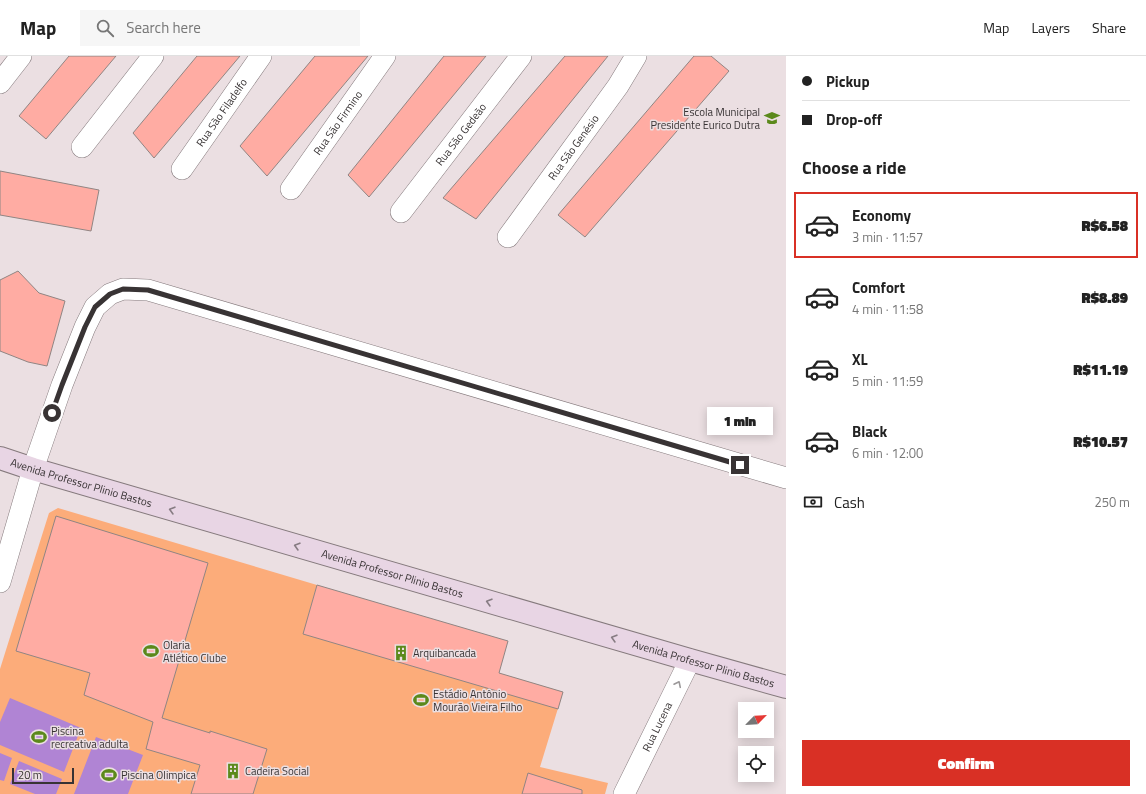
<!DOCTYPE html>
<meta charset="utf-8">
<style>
:root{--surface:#fff;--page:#f6f6f6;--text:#222;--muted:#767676;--line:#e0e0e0;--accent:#d93025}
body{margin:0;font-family:"Titillium Web",sans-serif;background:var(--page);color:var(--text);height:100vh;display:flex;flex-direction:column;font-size:15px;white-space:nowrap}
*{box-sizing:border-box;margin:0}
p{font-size:13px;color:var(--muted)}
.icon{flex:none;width:22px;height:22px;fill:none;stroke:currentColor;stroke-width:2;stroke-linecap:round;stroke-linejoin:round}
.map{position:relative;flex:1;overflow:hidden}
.panel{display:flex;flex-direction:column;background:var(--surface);width:360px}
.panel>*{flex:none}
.guide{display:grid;align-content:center;height:88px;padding:0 16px;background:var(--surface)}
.needle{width:26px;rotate:66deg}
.controls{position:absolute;left:738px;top:646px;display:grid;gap:8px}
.controls a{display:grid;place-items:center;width:36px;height:36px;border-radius:0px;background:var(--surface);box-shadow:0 2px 10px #0003;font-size:20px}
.scale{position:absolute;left:12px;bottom:10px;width:62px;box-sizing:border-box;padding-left:4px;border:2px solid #383334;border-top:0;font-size:11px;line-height:14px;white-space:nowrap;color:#383334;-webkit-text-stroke:3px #ebdfe2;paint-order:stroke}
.end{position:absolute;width:18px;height:18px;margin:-9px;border:5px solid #383334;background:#fff;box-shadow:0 0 0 2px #fff}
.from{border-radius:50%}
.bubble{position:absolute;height:28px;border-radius:0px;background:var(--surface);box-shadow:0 2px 10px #0003;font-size:13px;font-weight:800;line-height:28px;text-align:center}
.guide b{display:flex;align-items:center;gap:14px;height:38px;font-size:15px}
.guide b+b{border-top:1px solid var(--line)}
.guide i{width:10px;height:10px;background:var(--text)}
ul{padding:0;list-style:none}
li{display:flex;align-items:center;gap:12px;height:66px;margin:0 8px 6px;padding:0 8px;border:2px solid transparent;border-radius:0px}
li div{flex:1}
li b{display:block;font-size:15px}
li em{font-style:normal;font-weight:800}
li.current{border-color:var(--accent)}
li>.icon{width:36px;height:36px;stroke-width:1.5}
h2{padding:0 16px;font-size:18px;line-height:48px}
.pay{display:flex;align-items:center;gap:10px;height:44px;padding:0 16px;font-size:15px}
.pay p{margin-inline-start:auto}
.button{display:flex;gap:8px;margin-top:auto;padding:8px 16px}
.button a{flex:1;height:46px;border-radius:0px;background:var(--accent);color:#fff;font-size:16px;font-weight:800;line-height:46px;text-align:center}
header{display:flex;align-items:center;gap:24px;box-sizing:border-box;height:56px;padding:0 20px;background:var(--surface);border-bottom:1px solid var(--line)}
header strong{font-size:19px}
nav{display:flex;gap:22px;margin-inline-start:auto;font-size:14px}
.search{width:280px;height:36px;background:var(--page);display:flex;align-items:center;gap:10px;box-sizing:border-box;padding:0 14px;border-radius:0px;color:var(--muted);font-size:15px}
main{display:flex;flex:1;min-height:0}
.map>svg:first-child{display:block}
.green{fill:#fcac7a}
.water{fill:#b084d4}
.building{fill:#ffaca3;stroke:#908583}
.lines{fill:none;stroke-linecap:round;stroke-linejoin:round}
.street-casing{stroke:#857a7d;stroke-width:22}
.secondary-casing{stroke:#857a7d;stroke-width:24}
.street{stroke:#fff;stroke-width:21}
.secondary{stroke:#e8d5e4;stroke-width:22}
.oneway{stroke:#877c83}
.oneway2{stroke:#9c999a}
.route{stroke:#383334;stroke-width:5}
.labels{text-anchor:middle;stroke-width:3;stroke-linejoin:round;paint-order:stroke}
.street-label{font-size:11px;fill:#383334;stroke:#ebdfe2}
.poi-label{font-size:11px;fill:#383334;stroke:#ebdfe2;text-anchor:start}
</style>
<header>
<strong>Map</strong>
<div class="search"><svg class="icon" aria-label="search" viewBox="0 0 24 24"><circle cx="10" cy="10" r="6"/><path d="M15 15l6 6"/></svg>Search here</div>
<nav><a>Map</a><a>Layers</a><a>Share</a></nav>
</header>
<main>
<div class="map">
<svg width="786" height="738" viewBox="0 0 786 738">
<rect width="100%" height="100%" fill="#ebdfe2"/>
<!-- green -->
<path class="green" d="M 58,452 L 317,529 L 308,561 L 563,636 L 540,711 L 608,727 L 605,738 L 0,738 L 0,613 L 49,457 Z"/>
<!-- water -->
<path class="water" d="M 10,642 L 81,672 L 64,716 L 0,689 L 0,666 Z
M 96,681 L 143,699 L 128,738 L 74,738 Z
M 0,697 L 12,702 L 4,725 L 0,724 Z
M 19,705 L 62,723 L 56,738 L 35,738 L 10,728 Z"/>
<!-- building -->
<path class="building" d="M 69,0 L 116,0 L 46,83 L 19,60 Z
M 197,0 L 240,0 L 154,102 L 133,77 Z
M 315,0 L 368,0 L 267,120 L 240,90 Z
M 444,0 L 486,0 L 369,141 L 348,119 Z
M 565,0 L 608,0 L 476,163 L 443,142 Z
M 694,0 L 711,0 L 729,15 L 585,181 L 558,159 Z
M 0,115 L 99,134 L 91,175 L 0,159 Z
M 18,215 L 39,237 L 65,245 L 47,310 L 28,306 L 0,295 L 0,224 Z
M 56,460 L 208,507 L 162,662 L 210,677 L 210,675 L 267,693 L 253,738 L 191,738 L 200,709 L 146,693 L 153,666 L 84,639 L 90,617 L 16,595 Z
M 317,529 L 508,585 L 499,617 L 563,636 L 558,653 L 303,578 Z
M 528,717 L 582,734 L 582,738 L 522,738 Z"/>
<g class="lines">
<defs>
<g id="street">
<path d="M 0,27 L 21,0"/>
<path d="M 82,91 L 153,0"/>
<path id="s1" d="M 182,113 L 261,0"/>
<path id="s2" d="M 291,133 L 385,0"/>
<path id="s3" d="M 401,156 L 521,0"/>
<path id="s4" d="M 508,181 L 618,30 L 636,0"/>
<path d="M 0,526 L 33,413 L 62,329 L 85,271 L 95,251 L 110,238 L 123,233 L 148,234 L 786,422"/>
<path id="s5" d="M 624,738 L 690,604"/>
</g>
<g id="secondary">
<path id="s6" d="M 0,402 L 33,413 L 690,604 L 786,631"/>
</g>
</defs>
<!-- street casing -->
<use href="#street" class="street-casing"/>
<!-- secondary casing -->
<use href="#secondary" class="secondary-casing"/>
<!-- street -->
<use href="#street" class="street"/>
<!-- secondary -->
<use href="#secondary" class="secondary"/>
</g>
<!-- one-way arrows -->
<defs><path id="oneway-chevron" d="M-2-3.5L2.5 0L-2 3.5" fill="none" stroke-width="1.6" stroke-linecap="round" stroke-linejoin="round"/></defs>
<g class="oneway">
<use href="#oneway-chevron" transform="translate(172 454) rotate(-164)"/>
<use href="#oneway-chevron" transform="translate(297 490) rotate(-164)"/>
<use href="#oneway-chevron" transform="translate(489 546) rotate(-164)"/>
<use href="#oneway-chevron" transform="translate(614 582) rotate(-164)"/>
</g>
<use class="oneway2" href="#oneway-chevron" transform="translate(678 628) rotate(-64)"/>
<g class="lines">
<!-- route -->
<path class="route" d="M 52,357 L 62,329 L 85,271 L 95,251 L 110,238 L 123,233 L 148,234 L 740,409"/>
</g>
<!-- icons -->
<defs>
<symbol id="school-bare" viewBox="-9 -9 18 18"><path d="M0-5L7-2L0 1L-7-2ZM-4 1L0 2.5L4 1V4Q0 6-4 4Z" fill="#5b891b" stroke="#ebdfe2" stroke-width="2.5" paint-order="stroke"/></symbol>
<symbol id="stadium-bare" viewBox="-9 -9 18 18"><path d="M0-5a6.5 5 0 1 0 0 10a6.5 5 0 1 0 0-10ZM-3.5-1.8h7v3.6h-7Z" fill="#5b891b" stroke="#ebdfe2" stroke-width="2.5" paint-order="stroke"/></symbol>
<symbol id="building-bare" viewBox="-9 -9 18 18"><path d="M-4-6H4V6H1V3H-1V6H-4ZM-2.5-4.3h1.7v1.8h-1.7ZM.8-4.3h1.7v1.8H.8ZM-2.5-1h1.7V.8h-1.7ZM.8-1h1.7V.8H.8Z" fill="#5b891b" stroke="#ebdfe2" stroke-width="2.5" paint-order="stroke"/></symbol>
</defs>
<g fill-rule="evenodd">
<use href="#school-bare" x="761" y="51" width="22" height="22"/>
<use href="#stadium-bare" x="140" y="584" width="22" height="22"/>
<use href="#building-bare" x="390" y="586" width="22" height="22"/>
<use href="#stadium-bare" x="410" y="633" width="22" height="22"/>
<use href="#stadium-bare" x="28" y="670" width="22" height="22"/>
<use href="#building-bare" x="222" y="704" width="22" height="22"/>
<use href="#stadium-bare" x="98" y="708" width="22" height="22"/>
</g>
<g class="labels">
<!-- street labels -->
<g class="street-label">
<text dy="4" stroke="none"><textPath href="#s1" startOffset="69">Rua São Filadelfo</textPath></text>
<text dy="4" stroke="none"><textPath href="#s2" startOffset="81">Rua São Firmino</textPath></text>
<text dy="4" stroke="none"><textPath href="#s3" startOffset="98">Rua São Gedeão</textPath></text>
<text dy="4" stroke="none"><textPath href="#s4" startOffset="111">Rua São Genésio</textPath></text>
<text dy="4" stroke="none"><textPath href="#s6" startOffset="85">Avenida Professor Plinio Bastos</textPath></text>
<text dy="4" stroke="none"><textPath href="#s6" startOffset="409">Avenida Professor Plinio Bastos</textPath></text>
<text dy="4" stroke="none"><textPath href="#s6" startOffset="733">Avenida Professor Plinio Bastos</textPath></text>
<text dy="4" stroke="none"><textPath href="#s5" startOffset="75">Rua Lucena</textPath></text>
</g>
<!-- poi labels -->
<g class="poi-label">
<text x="760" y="60" text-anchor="end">Escola Municipal<tspan x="760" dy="13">Presidente Eurico Dutra</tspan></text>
<text x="163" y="593">Olaria<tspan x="163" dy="13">Atlético Clube</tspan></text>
<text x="413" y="601">Arquibancada</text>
<text x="433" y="642">Estádio Antônio<tspan x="433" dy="13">Mourão Vieira Filho</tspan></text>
<text x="51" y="679">Piscina<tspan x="51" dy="13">recreativa adulta</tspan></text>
<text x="245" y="719">Cadeira Social</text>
<text x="121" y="723">Piscina Olimpica</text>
</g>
</g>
</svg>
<div class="controls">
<a><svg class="needle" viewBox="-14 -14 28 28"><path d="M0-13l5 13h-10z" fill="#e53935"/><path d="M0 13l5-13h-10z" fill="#767676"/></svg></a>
<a><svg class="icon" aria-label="locate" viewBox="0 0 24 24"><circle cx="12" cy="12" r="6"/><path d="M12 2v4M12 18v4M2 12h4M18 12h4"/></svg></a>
</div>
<div class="scale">20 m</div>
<i class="end from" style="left:52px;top:357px"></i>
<i class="end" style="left:740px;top:409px"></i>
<div class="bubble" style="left:707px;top:351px;width:66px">1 min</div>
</div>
<section class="panel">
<div class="guide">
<b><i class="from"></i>Pickup</b>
<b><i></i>Drop-off</b>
</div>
<h2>Choose a ride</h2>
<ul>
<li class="current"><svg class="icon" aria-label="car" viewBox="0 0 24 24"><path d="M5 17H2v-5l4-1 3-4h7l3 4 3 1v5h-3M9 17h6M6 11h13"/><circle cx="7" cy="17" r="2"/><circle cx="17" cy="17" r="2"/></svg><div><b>Economy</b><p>3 min · 11:57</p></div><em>R$6.58</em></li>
<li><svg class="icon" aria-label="car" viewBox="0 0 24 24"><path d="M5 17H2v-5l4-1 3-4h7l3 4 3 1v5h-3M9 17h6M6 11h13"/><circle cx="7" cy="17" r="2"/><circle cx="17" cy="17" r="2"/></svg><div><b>Comfort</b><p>4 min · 11:58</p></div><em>R$8.89</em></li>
<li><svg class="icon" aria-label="car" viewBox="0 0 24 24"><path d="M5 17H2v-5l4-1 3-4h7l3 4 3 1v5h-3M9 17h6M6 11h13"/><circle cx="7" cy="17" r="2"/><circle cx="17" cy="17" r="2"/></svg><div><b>XL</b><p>5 min · 11:59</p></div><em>R$11.19</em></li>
<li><svg class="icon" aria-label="car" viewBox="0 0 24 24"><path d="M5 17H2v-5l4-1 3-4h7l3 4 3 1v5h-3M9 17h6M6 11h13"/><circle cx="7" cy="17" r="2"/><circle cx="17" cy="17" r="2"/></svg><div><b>Black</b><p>6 min · 12:00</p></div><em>R$10.57</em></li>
</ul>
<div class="pay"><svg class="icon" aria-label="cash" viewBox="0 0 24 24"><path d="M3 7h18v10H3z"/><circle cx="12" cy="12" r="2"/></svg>Cash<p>250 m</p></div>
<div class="button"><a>Confirm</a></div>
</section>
</main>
